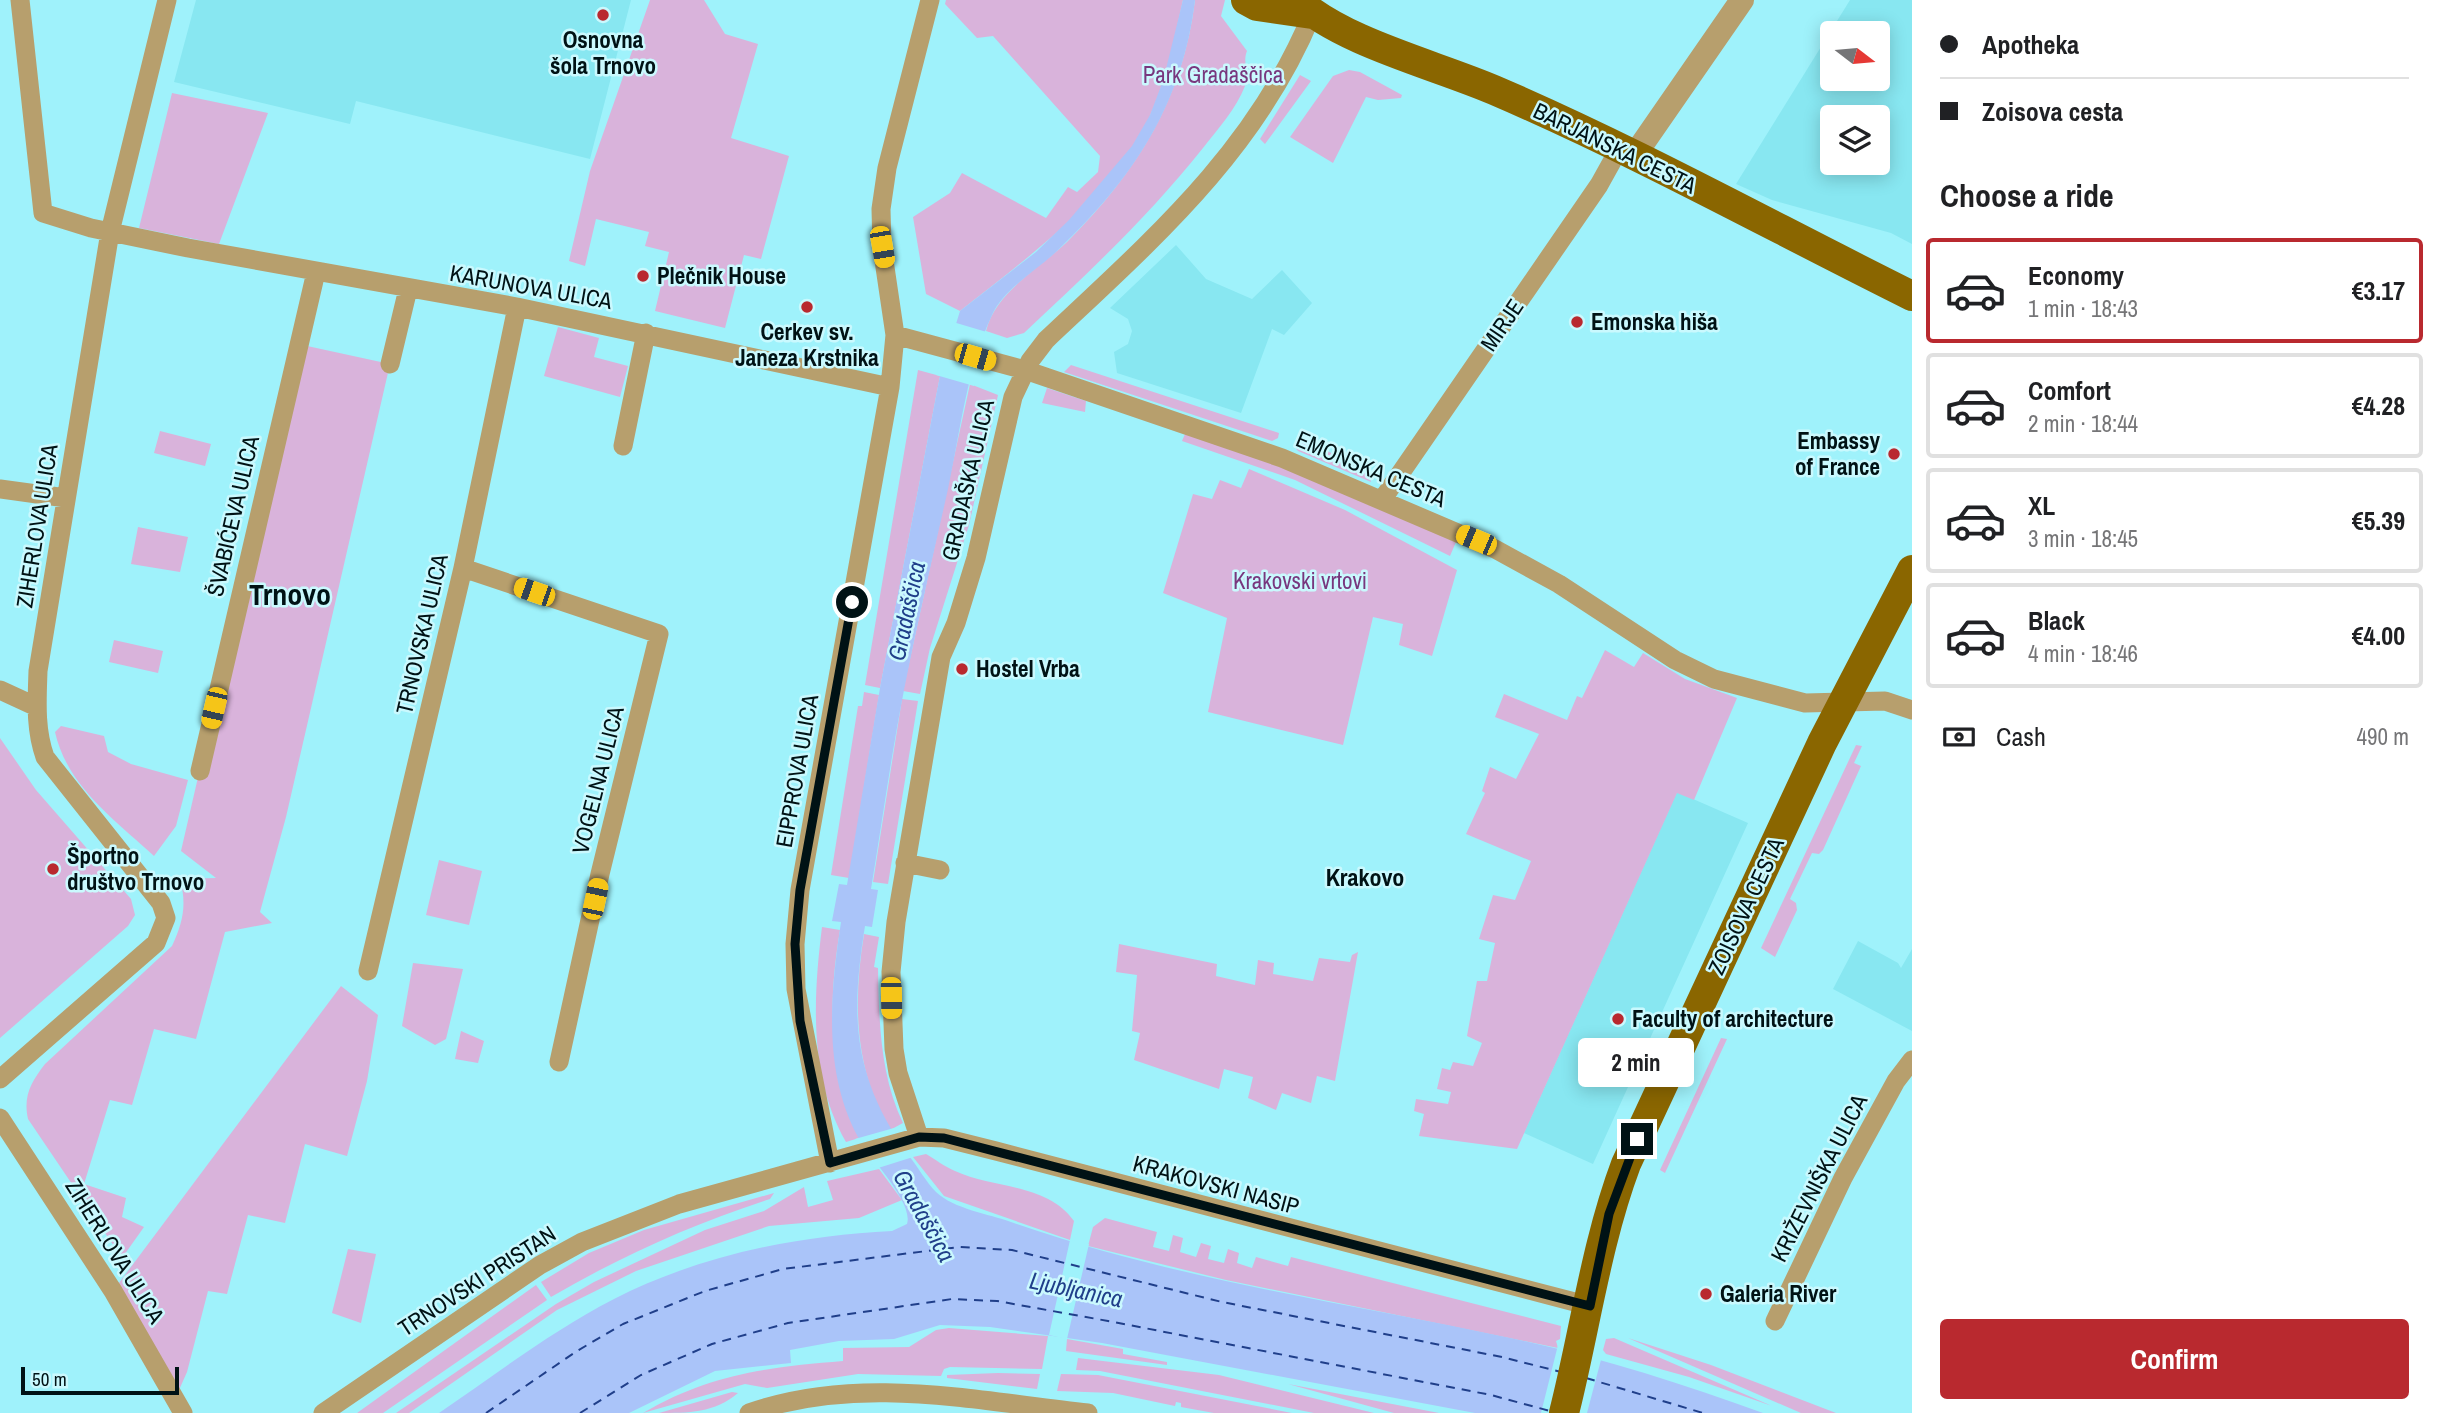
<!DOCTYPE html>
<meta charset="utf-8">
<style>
:root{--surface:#fff;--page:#f2f2f2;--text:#202124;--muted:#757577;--line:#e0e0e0;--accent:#b9292f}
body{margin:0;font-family:"Archivo Narrow",sans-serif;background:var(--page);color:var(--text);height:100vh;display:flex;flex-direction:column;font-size:26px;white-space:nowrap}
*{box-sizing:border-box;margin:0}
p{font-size:23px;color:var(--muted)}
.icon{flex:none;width:38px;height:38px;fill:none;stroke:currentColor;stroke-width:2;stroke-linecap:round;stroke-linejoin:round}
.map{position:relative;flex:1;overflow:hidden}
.panel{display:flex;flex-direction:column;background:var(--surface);width:525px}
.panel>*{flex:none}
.hud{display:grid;align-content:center;height:154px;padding:0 28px;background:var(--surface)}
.needle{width:46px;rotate:106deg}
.buttons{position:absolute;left:1820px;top:21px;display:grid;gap:14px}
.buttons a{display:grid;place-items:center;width:70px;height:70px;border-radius:7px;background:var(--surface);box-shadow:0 4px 18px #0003;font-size:35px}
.scale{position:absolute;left:21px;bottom:18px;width:158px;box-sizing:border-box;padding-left:7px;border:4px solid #001215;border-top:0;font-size:19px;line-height:24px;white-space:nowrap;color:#001215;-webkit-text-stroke:5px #caf9fe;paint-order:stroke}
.end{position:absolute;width:32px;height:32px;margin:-16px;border:9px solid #001215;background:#fff;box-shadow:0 0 0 4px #fff}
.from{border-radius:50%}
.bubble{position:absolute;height:49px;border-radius:7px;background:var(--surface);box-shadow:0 4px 18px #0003;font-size:23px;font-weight:800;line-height:49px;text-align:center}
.car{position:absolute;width:21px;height:42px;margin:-21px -10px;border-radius:9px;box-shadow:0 0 5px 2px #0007;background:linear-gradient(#f5c518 24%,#345 0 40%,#f5c518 0 76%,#345 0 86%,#f5c518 0)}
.hud b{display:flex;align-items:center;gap:24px;height:66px;font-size:26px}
.hud b+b{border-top:2px solid var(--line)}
.hud i{width:18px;height:18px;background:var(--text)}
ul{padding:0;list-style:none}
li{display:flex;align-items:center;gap:21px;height:105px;margin:0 14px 10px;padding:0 14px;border:4px solid var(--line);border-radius:7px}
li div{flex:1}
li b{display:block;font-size:26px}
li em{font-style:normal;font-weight:800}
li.current{border-color:var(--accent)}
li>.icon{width:63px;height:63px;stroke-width:1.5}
h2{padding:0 28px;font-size:32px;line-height:84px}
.pay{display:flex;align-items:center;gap:18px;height:77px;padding:0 28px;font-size:26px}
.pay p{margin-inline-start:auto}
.cta{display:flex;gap:14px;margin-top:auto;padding:14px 28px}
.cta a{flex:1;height:80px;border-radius:7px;background:var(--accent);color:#fff;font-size:28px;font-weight:800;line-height:80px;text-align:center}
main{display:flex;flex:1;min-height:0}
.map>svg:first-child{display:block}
.built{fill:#88e7f1;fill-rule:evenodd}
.green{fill:#d9b3db}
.water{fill:#aac4f9}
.pier{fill:#9ff2fb}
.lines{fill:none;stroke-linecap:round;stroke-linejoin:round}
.ferry{stroke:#203f8a;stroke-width:2;stroke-dasharray:9 7;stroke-linecap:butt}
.minor{stroke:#b79f6d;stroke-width:19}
.tertiary{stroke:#b79f6d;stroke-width:24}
.primary{stroke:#8a6600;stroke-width:30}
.route{stroke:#001215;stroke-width:9}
.poi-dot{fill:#b9292f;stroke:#caf9fe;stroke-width:2.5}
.labels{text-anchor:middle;stroke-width:5;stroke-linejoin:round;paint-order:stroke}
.poi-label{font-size:23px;font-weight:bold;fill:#001215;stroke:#caf9fe;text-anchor:start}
.park-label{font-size:23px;fill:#78377e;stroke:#caf9fe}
.street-label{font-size:23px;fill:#001215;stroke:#caf9fe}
.water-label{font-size:24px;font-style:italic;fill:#203f8a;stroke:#caf9fe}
.neighbourhood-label{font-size:24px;font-weight:bold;fill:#001215;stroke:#caf9fe}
.district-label{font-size:30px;font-weight:bold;fill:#001215;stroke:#caf9fe}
</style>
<main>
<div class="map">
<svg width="1912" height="1413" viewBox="0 0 1912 1413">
<rect width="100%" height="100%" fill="#9ff2fb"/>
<!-- built -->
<path class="built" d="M 196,0 L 631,0 L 590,159 L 356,101 L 350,124 L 174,82 Z
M 1850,0 L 1912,0 L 1912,244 L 1891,233 L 1772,200 L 1736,184 ZM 1832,33 L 1878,33 L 1878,79 L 1832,79 ZM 1832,117 L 1878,117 L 1878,163 L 1832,163 Z
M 1176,245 L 1206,279 L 1252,299 L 1282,270 L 1312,303 L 1284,335 L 1272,329 L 1241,413 L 1117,373 L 1114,352 L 1128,344 L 1132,331 L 1128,319 L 1110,308 Z
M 1677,792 L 1748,823 L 1593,1164 L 1524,1133 Z
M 1858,941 L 1898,963 L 1901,968 L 1912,949 L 1912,1031 L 1833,989 Z"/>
<!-- green -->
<path class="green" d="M 650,0 L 704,0 L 725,34 L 758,44 L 731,138 L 789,156 L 761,259 L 744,255 L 725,328 L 655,311 L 669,252 L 645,246 L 649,232 L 596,219 L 585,266 L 569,261 L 590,171 Z
M 946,0 L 1183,0 C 1174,40 1166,81 1149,118 C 1109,200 1029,256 960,311 L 926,294 L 913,217 L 950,193 L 962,173 L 1046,218 L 1068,187 L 1077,192 L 1098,172 L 1100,156 L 993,36 L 977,38 L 945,4 Z
M 1195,0 L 1225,0 L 1221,16 L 1247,51 C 1242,63 1250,73 1245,86 C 1236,109 1218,129 1203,148 C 1149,216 1087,274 1024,333 L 1007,338 L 986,331 C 996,291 1039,269 1067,242 C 1137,172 1183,99 1195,0 Z
M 1349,70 L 1360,72 L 1402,95 L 1401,98 L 1378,100 L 1366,97 L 1333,163 L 1290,137 L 1333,76 Z
M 1300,75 L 1311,81 L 1265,144 L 1260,139 Z
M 172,93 L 268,113 L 219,244 L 139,228 Z
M 558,327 L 599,338 L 594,357 L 628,366 L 620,397 L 544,376 Z
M 298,344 L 390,364 L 286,817 L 260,912 L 272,923 L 225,932 L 196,1039 L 154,1029 L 132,1105 L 110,1100 L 84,1184 L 126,1198 L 122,1217 L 144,1227 L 122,1258 L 28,1119 C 23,1096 31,1082 45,1064 L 172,946 C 183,922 187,905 180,879 L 216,878 L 181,851 Z
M 1071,365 L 1279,433 L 1278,438 L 1272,441 L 1064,372 Z
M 918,370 L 940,376 L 880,688 L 865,685 Z
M 970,384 L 998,395 L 969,525 L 930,648 L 920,694 L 903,691 Z
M 1047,388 L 1086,401 L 1085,412 L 1042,403 Z
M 160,431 L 211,444 L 205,466 L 154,453 Z
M 1185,434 L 1280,464 L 1456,542 L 1450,556 L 1295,480 L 1182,441 Z
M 1301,440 L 1315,444 L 1369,474 L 1371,482 L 1298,451 L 1294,446 Z
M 1249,469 L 1345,510 L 1457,570 L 1432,656 L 1399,645 L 1403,624 L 1373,617 L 1343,745 L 1208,712 L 1227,618 L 1163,593 L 1193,494 L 1212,499 L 1220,480 L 1241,488 Z
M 138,527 L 188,537 L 180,572 L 131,564 Z
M 114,640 L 163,651 L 158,673 L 109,662 Z
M 1605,650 L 1634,667 L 1643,653 L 1685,679 L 1737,698 L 1694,800 L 1677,793 L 1517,1149 L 1419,1136 L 1424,1114 L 1414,1111 L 1416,1099 L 1448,1104 L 1451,1092 L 1437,1089 L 1442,1068 L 1450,1070 L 1453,1062 L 1473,1066 L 1482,1043 L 1467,1036 L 1477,981 L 1487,981 L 1495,943 L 1479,939 L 1493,895 L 1515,900 L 1531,861 L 1466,834 L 1485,793 L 1482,791 L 1490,767 L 1516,779 L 1539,734 L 1495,717 L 1504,694 L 1567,720 L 1577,696 L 1582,698 Z
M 864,692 L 879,695 L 849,878 L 831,875 L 858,706 L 862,706 Z
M 902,699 L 918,701 L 888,884 L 873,882 Z
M 61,726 L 104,736 L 108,752 L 131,764 L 188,780 L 176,826 L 154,856 C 115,820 67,786 55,732 Z
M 0,738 L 36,790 L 131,899 L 135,915 L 128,926 L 0,1038 Z
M 1856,745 L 1862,746 L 1854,763 L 1861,766 L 1823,850 L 1819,854 L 1812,853 L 1790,899 L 1796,903 L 1797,910 L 1775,957 L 1761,948 Z
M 439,860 L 482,871 L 469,925 L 426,915 Z
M 822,927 L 840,930 C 828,1002 828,1071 859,1138 L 846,1142 C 809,1077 813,999 822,927 Z
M 864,934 L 879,937 L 874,967 L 878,968 C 879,1021 880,1075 903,1123 L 890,1130 C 854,1069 853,1002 864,934 Z
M 1119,944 L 1217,964 L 1216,976 L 1255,985 L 1258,960 L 1274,963 L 1273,974 L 1313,981 L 1319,958 L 1350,962 L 1352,955 L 1358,952 L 1335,1081 L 1317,1076 L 1311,1103 L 1282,1093 L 1276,1110 L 1248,1098 L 1253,1077 L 1224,1069 L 1219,1089 L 1134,1060 L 1140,1033 L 1132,1031 L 1137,975 L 1116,972 Z
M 413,963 L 463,969 L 446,1039 L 435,1045 L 402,1026 Z
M 341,986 L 378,1015 L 367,1081 L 347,1156 L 305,1144 L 285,1223 L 248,1215 L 227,1294 L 208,1291 L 187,1372 L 175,1399 L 113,1291 Z
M 461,1031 L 484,1041 L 478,1063 L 455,1059 Z
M 1721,1038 L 1727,1039 L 1665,1173 L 1660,1170 Z
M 926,1154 C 935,1159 945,1167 955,1171 C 994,1189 1047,1183 1074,1221 L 1070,1240 L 944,1196 L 913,1157 Z
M 879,1169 L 902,1200 L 859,1218 L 769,1226 L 636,1271 L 557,1310 L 409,1413 L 396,1413 L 556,1304 L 594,1282 L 705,1230 L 764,1211 L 804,1187 L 808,1207 L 833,1200 L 827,1181 Z
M 774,1193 L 770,1199 C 693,1224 621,1256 551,1297 L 541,1282 L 589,1253 L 644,1230 Z
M 1105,1218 L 1157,1232 L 1153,1247 L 1169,1251 L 1173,1235 L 1183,1238 L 1180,1252 L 1196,1257 L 1201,1243 L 1211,1246 L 1208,1259 L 1224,1263 L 1228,1249 L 1239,1253 L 1237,1263 L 1252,1268 L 1256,1257 L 1288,1266 L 1291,1257 L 1561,1326 L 1560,1339 L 1556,1341 L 1558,1348 L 1226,1280 L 1088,1246 L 1093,1227 Z
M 348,1249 L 376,1254 L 361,1323 L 332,1313 Z
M 536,1285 L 547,1300 L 383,1413 L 357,1413 Z
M 949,1328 L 1048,1336 L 1042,1369 L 950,1367 L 944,1369 L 941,1376 L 858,1374 L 767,1388 L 745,1384 L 643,1413 C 709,1374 769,1367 843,1361 L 843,1348 L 909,1347 L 936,1330 Z
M 1614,1338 L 1772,1406 L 1689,1377 L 1606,1354 L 1603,1350 L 1606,1339 Z
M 1628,1338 L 1711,1365 L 1836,1413 L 1801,1413 Z
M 1067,1339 L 1123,1349 L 1123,1354 L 1167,1362 L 1167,1365 L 1066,1351 Z
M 1078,1358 L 1219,1375 L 1374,1413 L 1314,1413 L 1100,1371 L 1076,1370 Z
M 998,1373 L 1040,1374 L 1037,1389 L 947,1378 L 947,1375 Z
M 1061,1374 L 1098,1375 L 1292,1413 L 1214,1413 L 1181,1407 L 1181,1403 L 1176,1402 L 1175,1406 L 1113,1393 L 1057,1391 Z
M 1288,1384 L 1439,1413 L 1394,1413 Z
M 732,1392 L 738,1393 C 715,1413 688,1413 659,1413 Z"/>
<!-- water -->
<path class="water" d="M 1183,0 L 1195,0 C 1182,105 1134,177 1059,249 C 1038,270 1004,288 992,315 C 967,368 960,433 948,489 C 933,556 917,623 904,690 C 891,756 882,823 871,889 L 878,890 L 872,927 L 865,926 C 850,1018 853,1078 909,1156 C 918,1167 926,1182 936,1192 C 954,1209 989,1214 1011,1222 C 1173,1279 1343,1302 1510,1338 C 1596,1356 1680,1383 1763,1413 L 1475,1413 L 1102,1343 L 990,1327 L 940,1325 L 894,1339 L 839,1341 L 790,1350 L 791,1363 L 715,1371 L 629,1413 L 439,1413 C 496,1374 552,1331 614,1299 C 700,1255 796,1236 892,1231 L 907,1224 C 914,1202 869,1158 858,1137 C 823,1072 830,995 841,922 L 832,921 L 839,884 L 847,885 L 880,688 L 940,376 L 960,311 L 1036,252 L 1069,220 L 1132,146 L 1150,115 L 1163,81 Z"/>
<!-- pier -->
<path class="pier" d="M 953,322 L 990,333 L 974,386 L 936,375 Z
M 894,1128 L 913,1157 L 875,1169 L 855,1139 Z
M 1070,1240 L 1089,1244 L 1067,1339 L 1049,1335 Z
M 1558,1345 L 1602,1356 L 1587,1413 L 1541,1413 Z"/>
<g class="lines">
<!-- ferry -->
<path class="ferry" d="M 1586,1378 L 1703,1413
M 486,1413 L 577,1351 L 623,1324 L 705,1291 L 783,1269 L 959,1247 L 1012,1250 L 1222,1302 L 1502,1357 L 1561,1372
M 580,1413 L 641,1375 L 712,1344 L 788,1323 L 952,1299 L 997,1301 L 1108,1321 L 1491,1395 L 1550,1411"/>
<!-- minor -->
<path class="minor" d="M 20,0 L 43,213 L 91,228 L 188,248 L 517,307 L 890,387
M 895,335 L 1025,370 L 1282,458 L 1495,549 L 1559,584 L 1675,660 L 1714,679 L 1805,703 L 1885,701 L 1912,710
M 390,364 L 408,289
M 623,446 L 646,333
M 0,489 L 66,498
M 1382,500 L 1599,185 L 1619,149
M 463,568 L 659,634 L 600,874 L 559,1062
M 0,690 L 37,707
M 200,771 L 316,272
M 905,863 L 940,870
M 368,971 L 463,568 L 517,307
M 0,1079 L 156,943 L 166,918 L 161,903 L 45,757 C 35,729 37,701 38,671 L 110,232 L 167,0
M 0,1118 L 113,1291 L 183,1413
M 919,1137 L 898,1073 L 894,1049 L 891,972 L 896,922 L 941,657 L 956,623 L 976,558 L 1013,397 L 1030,361 L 1046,340 C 1151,241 1256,151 1312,14
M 830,1163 L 796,989 L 795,944 L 800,890 L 890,387 L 895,335 L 882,247 L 881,209 L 887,168 L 930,0
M 1775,1321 L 1843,1178 L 1896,1081 L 1912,1060
M 323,1413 L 540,1265 L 582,1242 L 679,1204 L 919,1137 L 944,1138 L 996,1151 L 1590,1306
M 749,1413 C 859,1374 975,1401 1088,1413"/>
<!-- tertiary -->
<path class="tertiary" d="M 1634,156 L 1742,0"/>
<!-- primary -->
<path class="primary" d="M 1246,0 L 1257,6 L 1312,14
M 1297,0 C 1342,42 1436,65 1494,90 C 1636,151 1773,227 1912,296
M 1564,1413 C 1585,1330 1596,1244 1626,1164 L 1822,743 L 1912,570"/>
</g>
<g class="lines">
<!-- route -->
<path class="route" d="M 852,602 L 800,890 L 795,944 L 800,1021 L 830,1163 L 919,1137 L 944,1138 L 1590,1306 L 1609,1214 L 1637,1139"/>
</g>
<!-- markers -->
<g class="poi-dot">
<circle cx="603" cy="15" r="7"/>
<circle cx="643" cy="276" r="7"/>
<circle cx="807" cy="307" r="7"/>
<circle cx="1577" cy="322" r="7"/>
<circle cx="1894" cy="454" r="7"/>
<circle cx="962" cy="669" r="7"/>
<circle cx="53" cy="869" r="7"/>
<circle cx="1618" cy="1019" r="7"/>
<circle cx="1706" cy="1294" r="7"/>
</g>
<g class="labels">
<!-- poi labels -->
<g class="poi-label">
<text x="603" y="48" text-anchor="middle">Osnovna<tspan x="603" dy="26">šola Trnovo</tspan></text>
<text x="657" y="284">Plečnik House</text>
<text x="1591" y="330">Emonska hiša</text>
<text x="807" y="340" text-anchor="middle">Cerkev sv.<tspan x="807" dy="26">Janeza Krstnika</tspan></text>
<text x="1880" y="449" text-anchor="end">Embassy<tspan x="1880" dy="26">of France</tspan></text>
<text x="976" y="677">Hostel Vrba</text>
<text x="67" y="864">Športno<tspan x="67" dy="26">društvo Trnovo</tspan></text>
<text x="1632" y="1027">Faculty of architecture</text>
<text x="1720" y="1302">Galeria River</text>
</g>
<!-- park labels -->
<g class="park-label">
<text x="1213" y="83">Park Gradaščica</text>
<text x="1300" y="589">Krakovski vrtovi</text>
</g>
<!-- street labels -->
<g class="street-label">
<text transform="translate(1615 148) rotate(26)" y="8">BARJANSKA CESTA</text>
<text transform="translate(531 287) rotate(10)" y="8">KARUNOVA ULICA</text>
<text transform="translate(1502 325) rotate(-56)" y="8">MIRJE</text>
<text transform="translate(1371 469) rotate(23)" y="8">EMONSKA CESTA</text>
<text transform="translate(968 480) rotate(-77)" y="8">GRADAŠKA ULICA</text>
<text transform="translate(233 516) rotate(-77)" y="8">ŠVABIĆEVA ULICA</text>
<text transform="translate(37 526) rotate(-81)" y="8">ZIHERLOVA ULICA</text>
<text transform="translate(422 634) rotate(-77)" y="8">TRNOVSKA ULICA</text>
<text transform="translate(797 771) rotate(-80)" y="8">EIPPROVA ULICA</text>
<text transform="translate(598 780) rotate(-76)" y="8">VOGELNA ULICA</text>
<text transform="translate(1746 906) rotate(-65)" y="8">ZOISOVA CESTA</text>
<text transform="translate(1819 1178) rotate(-63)" y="8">KRIŽEVNIŠKA ULICA</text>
<text transform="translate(1216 1185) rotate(15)" y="8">KRAKOVSKI NASIP</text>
<text transform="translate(115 1251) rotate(58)" y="8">ZIHERLOVA ULICA</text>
<text transform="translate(477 1281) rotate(-33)" y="8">TRNOVSKI PRISTAN</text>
</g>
<!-- water labels -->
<g class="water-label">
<text transform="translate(907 611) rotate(-78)" y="8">Gradaščica</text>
<text transform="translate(924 1216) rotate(61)" y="8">Gradaščica</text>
<text transform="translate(1076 1290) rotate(12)" y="8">Ljubljanica</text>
</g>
<!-- neighbourhood labels -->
<g class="neighbourhood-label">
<text x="1365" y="886">Krakovo</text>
</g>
<!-- district labels -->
<g class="district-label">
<text x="290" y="605">Trnovo</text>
</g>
</g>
</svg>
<div class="buttons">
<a><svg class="needle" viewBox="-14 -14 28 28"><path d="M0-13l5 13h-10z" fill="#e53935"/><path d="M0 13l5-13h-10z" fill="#757577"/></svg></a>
<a><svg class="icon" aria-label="layers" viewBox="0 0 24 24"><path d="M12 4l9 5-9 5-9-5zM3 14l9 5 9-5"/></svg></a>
</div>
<div class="scale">50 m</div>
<i class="end from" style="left:852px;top:602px"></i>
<i class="end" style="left:1637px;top:1139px"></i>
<div class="bubble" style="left:1578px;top:1038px;width:116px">2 min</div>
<i class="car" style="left:882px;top:247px;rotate:170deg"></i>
<i class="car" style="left:975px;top:357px;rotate:106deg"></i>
<i class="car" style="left:1476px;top:540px;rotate:293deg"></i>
<i class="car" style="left:534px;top:592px;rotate:289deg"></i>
<i class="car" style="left:214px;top:708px;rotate:193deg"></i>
<i class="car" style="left:595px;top:899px;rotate:12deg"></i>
<i class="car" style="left:891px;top:998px;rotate:179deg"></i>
</div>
<section class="panel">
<div class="hud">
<b><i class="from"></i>Apotheka</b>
<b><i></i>Zoisova cesta</b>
</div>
<h2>Choose a ride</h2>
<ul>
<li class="current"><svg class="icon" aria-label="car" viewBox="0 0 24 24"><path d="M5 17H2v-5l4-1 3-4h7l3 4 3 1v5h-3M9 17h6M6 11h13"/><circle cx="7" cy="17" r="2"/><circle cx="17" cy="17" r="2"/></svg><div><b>Economy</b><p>1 min · 18:43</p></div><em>€3.17</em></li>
<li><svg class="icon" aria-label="car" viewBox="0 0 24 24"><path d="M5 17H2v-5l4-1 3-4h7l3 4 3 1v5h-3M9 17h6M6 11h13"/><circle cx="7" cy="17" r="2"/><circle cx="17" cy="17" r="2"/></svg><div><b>Comfort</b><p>2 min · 18:44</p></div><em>€4.28</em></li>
<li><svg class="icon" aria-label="car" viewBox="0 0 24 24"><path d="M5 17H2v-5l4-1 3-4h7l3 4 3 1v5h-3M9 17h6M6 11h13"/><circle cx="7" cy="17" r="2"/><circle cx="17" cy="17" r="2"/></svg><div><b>XL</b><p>3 min · 18:45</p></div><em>€5.39</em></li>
<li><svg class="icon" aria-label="car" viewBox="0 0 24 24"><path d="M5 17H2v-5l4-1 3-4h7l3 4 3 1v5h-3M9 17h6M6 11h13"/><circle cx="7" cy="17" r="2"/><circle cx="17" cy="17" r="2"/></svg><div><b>Black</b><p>4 min · 18:46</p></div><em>€4.00</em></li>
</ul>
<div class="pay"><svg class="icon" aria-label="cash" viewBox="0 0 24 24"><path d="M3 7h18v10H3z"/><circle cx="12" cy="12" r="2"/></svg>Cash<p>490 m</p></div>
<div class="cta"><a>Confirm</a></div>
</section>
</main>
